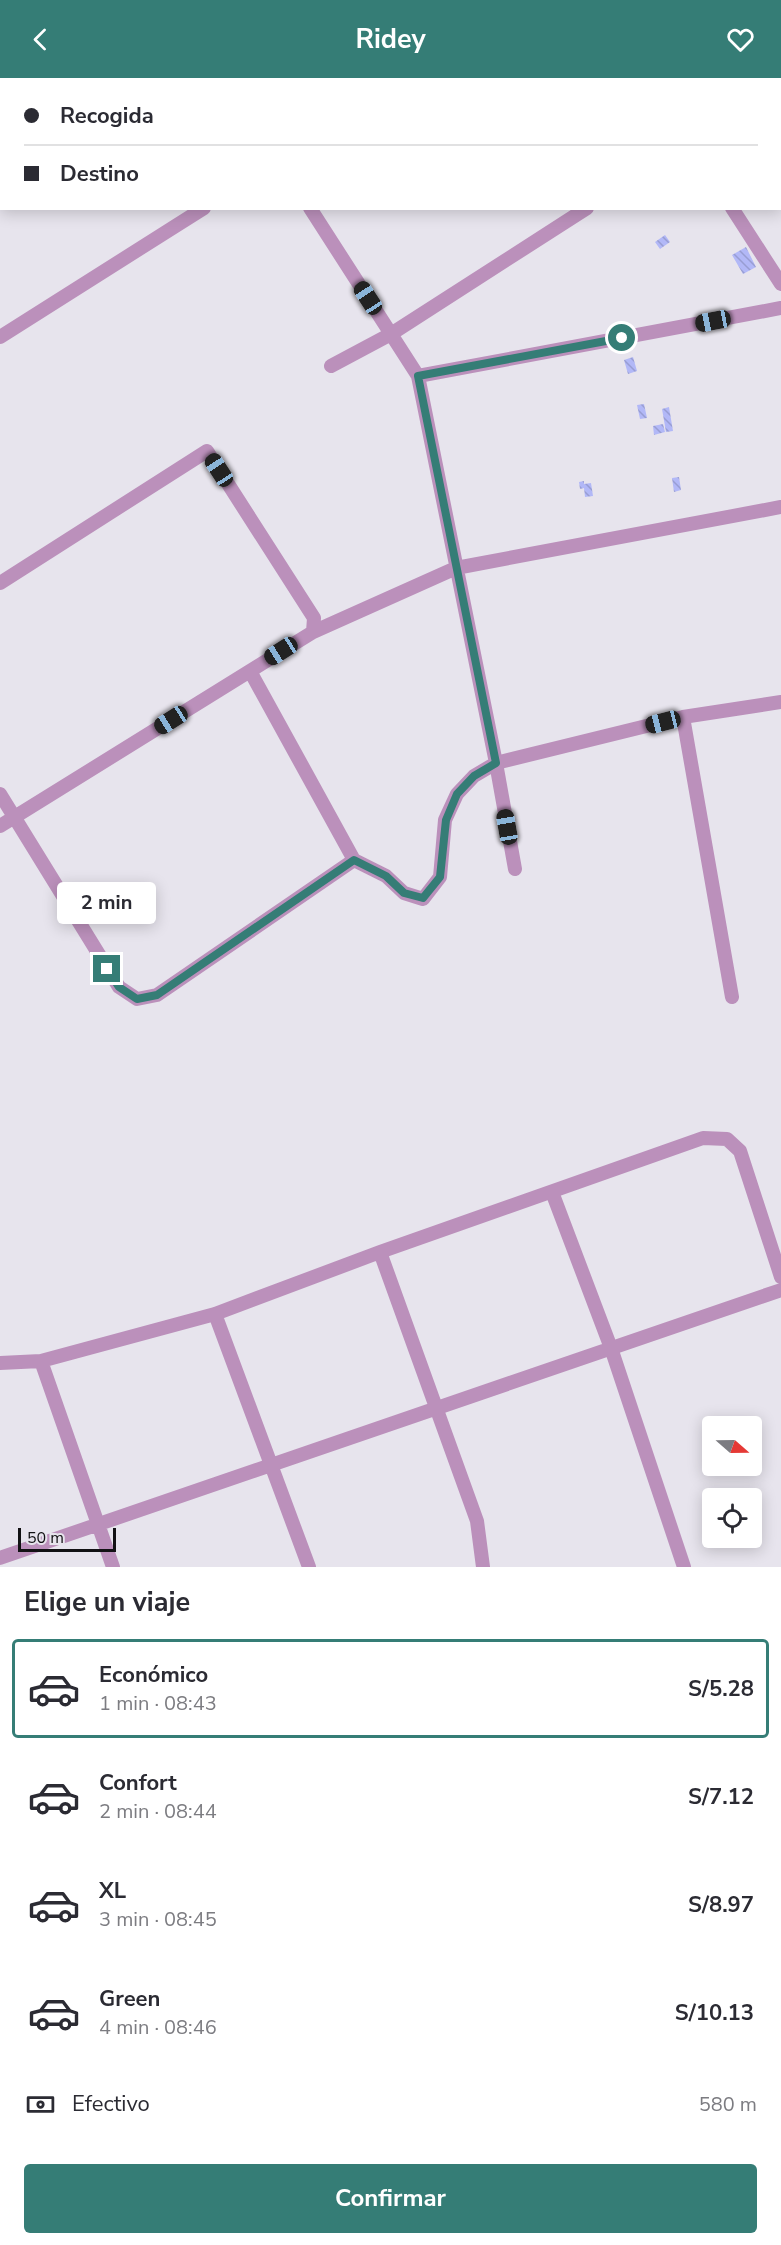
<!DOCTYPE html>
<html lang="es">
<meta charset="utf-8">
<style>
:root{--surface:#fff;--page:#f2f2f3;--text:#2b2b33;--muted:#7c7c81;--line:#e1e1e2;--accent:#357d76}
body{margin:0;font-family:"Nunito Sans",sans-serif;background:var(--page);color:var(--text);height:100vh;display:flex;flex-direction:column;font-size:22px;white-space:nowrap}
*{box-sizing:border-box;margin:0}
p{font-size:20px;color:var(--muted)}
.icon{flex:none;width:33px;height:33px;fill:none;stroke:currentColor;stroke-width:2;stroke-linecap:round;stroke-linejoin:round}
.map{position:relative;height:1489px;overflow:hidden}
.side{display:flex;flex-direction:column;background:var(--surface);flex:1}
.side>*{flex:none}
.top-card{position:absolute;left:0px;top:0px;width:782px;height:132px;box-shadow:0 3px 15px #0003;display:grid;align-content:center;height:132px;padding:0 24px;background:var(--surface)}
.needle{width:39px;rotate:110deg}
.tools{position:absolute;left:702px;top:1338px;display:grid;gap:12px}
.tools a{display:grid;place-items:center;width:60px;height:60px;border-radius:6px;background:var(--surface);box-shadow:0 3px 15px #0003;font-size:30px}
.scale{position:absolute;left:18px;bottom:15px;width:98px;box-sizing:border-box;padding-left:6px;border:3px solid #121114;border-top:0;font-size:16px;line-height:21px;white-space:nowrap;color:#121114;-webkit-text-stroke:4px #e7e4ed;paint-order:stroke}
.end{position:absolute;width:27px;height:27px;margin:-14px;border:8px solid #357d76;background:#fff;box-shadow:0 0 0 3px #fff}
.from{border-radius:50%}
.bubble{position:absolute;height:42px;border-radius:6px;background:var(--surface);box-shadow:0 3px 15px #0003;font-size:20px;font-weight:700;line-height:42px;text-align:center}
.car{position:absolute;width:18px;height:36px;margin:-18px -9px;border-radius:8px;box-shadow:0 0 4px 2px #0007;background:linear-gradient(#222 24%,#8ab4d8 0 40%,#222 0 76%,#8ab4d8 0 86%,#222 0)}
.top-card b{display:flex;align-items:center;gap:21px;height:57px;font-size:22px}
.top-card b+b{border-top:2px solid var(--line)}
.top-card i{width:15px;height:15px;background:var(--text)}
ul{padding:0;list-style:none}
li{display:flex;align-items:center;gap:18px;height:99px;margin:0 12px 9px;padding:0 12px;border:3px solid transparent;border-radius:6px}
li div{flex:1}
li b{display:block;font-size:22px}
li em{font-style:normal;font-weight:700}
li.selected{border-color:var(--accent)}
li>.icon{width:54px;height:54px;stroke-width:1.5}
h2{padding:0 24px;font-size:27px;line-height:72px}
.pay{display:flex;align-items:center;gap:15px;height:66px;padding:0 24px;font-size:22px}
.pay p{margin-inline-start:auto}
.primary-button{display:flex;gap:12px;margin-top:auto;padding:12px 24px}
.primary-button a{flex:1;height:69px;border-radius:6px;background:var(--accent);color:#fff;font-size:24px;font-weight:700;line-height:69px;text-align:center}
header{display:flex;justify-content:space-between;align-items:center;height:78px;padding:0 24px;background:var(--accent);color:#fff;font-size:27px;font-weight:700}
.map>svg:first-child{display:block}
.building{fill:url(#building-back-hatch)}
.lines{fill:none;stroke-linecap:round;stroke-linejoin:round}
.minor{stroke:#bb90bb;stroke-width:14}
.route{stroke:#357d76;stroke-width:8}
</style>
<header><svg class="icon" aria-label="back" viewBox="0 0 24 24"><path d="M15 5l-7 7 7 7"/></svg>Ridey<svg class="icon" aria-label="heart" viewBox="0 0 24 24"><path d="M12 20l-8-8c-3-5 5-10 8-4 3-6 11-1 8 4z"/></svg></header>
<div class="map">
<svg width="781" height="1489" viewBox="0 0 781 1489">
<defs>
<pattern id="building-back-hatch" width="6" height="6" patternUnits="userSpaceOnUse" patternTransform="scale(1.5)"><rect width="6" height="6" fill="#b2b8f7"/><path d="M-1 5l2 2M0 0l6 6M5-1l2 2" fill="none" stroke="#989dd3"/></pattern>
</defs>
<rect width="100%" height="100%" fill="#e7e4ed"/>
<!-- building -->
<path class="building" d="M 665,157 L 670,164 L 660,171 L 655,164 Z
M 746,169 L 756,189 L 743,196 L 732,177 Z
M 633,279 L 637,293 L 628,296 L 624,282 Z
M 644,326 L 647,340 L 640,341 L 637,327 Z
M 669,329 L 673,353 L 666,354 L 662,331 Z
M 663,346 L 665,354 L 654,357 L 653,348 Z
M 679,399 L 681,412 L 674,414 L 672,400 Z
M 584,403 L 584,406 L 591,405 L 593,418 L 585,419 L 584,410 L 580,411 L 579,404 Z"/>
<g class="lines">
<!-- minor -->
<path class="minor" d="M 312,0 L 313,2
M 649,0 L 650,2
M 408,2 L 410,0
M 780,18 L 781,18
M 310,130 L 418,298 L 496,685 L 515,791
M 732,130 L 781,206
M 0,259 L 204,130
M 331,288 L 391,256 L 587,130
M 418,298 L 781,230
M 0,505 L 207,373 L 314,540 L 313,554
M 250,593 L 354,782
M 683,639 L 732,919
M 0,716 L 119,909 L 137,921 L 157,917 L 354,782 L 386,798 L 404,815 L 423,821 L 440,799 L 445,742 L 457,716 L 474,698 L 496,685 L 683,639 L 781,624
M 0,748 L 313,554 L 456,490 L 781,429
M 552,1114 L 611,1270 L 684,1489
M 380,1174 L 477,1443 L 483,1489
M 215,1236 L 309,1489
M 41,1283 L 113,1489
M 0,1285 L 41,1283 L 215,1236 L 380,1174 L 703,1060 L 727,1061 L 740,1073 L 781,1199
M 0,1480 L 781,1212"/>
</g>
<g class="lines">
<!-- route -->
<path class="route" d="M 107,891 L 119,909 L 137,921 L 157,917 L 354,782 L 386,798 L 404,815 L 423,820 L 440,799 L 446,742 L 457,716 L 474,698 L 496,685 L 418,298 L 622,260"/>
</g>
</svg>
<div class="tools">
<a><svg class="needle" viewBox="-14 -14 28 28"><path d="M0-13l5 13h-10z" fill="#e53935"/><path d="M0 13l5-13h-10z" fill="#7c7c81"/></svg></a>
<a><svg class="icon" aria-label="locate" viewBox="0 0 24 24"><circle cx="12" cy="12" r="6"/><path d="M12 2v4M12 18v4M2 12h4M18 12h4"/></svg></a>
</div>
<div class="scale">50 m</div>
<i class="end from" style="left:622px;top:260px"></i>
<i class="end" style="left:107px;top:891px"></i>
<div class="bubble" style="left:57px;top:804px;width:99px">2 min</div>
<i class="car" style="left:368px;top:220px;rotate:327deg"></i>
<i class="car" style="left:713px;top:243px;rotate:259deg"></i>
<i class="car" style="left:219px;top:392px;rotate:327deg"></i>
<i class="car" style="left:281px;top:573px;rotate:238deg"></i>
<i class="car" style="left:171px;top:642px;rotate:238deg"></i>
<i class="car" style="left:663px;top:644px;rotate:256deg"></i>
<i class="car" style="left:507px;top:749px;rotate:350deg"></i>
<div class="top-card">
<b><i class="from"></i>Recogida</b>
<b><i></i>Destino</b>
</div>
</div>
<section class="side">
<h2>Elige un viaje</h2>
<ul>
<li class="selected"><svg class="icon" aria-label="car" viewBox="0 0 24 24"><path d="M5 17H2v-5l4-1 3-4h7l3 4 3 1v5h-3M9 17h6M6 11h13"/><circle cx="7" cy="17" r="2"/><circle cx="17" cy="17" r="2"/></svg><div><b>Económico</b><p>1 min · 08:43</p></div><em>S/5.28</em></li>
<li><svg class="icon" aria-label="car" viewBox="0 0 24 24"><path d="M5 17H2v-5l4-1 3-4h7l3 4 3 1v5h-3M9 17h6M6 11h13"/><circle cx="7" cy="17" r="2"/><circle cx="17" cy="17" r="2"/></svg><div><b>Confort</b><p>2 min · 08:44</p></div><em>S/7.12</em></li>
<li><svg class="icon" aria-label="car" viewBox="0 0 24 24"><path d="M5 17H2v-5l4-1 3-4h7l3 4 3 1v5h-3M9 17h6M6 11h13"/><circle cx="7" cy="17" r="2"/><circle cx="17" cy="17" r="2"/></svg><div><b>XL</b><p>3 min · 08:45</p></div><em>S/8.97</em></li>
<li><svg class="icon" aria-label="car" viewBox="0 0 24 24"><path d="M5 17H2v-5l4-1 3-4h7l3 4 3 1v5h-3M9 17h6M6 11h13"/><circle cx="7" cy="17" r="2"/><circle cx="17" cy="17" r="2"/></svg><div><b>Green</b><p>4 min · 08:46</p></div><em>S/10.13</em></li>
</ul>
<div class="pay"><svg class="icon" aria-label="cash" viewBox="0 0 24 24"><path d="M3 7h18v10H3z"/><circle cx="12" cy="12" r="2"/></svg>Efectivo<p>580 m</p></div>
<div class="primary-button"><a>Confirmar</a></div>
</section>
